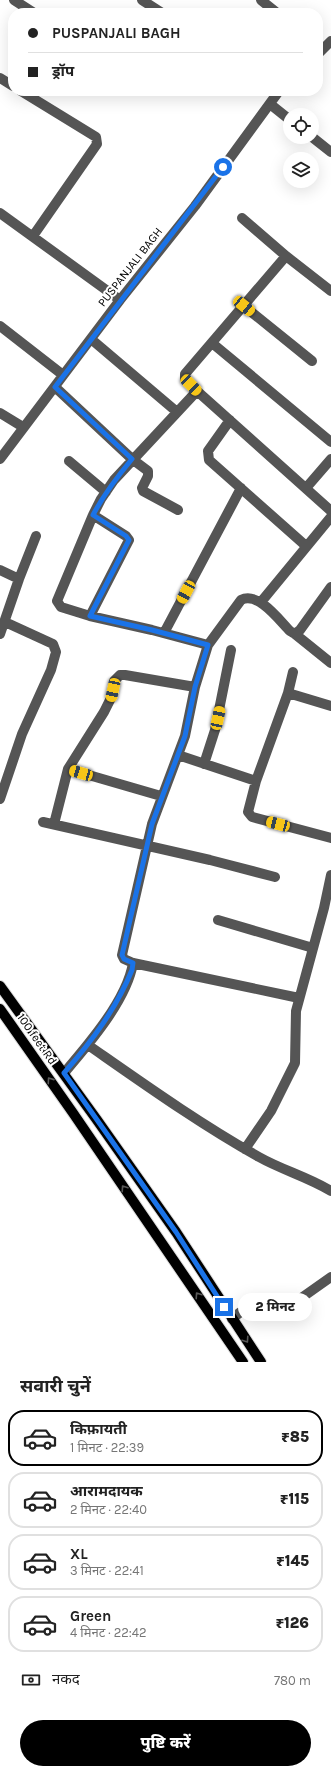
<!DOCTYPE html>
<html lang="hi">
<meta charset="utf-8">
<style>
:root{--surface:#fff;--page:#f6f6f6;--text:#222;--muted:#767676;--line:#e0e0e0;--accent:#000}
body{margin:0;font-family:Karla,"Noto Sans Devanagari",sans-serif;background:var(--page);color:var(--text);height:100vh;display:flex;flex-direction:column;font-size:15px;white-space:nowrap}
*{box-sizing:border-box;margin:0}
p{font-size:13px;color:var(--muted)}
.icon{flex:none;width:22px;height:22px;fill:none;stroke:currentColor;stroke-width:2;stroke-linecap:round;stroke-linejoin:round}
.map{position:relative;height:1362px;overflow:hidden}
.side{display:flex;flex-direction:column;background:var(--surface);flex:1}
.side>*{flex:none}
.banner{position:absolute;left:8px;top:8px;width:315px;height:88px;border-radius:16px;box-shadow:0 4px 16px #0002;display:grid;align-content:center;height:88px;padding:0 20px;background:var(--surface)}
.controls{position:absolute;left:283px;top:108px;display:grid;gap:8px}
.controls a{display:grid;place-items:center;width:36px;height:36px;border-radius:50%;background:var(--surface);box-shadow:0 4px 16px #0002;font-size:20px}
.end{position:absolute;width:18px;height:18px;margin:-9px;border:5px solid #1a73e8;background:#fff;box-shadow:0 0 0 2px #fff}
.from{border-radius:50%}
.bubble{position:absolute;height:28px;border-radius:14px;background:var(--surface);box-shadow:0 4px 16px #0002;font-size:13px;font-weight:800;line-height:28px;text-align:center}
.car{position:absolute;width:12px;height:24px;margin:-12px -6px;border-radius:5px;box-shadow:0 0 3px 1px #0007;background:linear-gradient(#f5c518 24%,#345 0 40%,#f5c518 0 76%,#345 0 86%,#f5c518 0)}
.banner b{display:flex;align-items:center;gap:14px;height:38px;font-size:15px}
.banner b+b{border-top:1px solid var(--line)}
.banner i{width:10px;height:10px;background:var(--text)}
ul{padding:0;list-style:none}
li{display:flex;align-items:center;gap:12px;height:56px;margin:0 8px 6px;padding:0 12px;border:2px solid var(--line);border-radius:16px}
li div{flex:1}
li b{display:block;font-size:15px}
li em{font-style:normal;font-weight:800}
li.on{border-color:var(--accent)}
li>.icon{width:36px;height:36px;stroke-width:1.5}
h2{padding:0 20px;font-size:18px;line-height:48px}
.pay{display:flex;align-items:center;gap:10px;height:44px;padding:0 20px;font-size:15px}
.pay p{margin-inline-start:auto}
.action{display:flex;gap:8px;margin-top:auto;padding:8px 20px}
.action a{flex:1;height:46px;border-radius:24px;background:var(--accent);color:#fff;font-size:16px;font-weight:800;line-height:46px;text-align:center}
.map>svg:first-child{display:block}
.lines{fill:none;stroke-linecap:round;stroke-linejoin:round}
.major-casing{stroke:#dbdbdb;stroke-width:12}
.minor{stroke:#555;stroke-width:10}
.major{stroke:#000;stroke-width:10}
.oneway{stroke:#595959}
.route{stroke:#1a73e8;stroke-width:5}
.labels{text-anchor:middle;stroke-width:4;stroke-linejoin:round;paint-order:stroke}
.street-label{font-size:12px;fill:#000;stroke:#fff}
</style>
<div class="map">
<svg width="331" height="1362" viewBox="0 0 331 1362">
<rect width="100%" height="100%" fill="#fff"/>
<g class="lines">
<defs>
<path id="major" d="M 0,986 L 97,1120 L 176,1232 L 261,1362
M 0,1009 L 73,1113 L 243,1362"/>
</defs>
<!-- major casing -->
<use href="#major" class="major-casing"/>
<!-- minor -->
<path class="minor" d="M 14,0 L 34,13
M 142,0 L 162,13
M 261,0 L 277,13
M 318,54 L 331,41
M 0,78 L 13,86
M 21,91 L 96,137 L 97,144 L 33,236
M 270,104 L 290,120
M 312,137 L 331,152
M 0,213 L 120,300
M 242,218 L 286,256 L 185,374 L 185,379 L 197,391 L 114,480 L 101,499 L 93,515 L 57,601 L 61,607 L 90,616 L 152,630 L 208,645 L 241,600 C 258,591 279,620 290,631 L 295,634 L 300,630 L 331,587
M 286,256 L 331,291
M 244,306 L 312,361
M 0,326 L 63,375
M 91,339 L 177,412
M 212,343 L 331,442
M 55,387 L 132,459 L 148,471 L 148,476 L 142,488 L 143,491 L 178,510
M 197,391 L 331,511
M 0,413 L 23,427
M 230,420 L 208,451 L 209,460 L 306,546
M 0,459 L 120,300 L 195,206 L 279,91
M 69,461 L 106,492
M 306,488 L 331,459
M 0,570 L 19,579 L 36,536
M 261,602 L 331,517
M 90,616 L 129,540 L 126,536 L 93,515
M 164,633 L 241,488
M 0,634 L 19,579
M 295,634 L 331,663
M 208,645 L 195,687 L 185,736 L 152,824 L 122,955 L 124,959 L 133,963 L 299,998
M 293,672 L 288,693 L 256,781 L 248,812 L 252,817 L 331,838
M 288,693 L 331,706
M 178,755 L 256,781
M 204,764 L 215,730 L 231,650
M 68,769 L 161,796
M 0,799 L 22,734 L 51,670 L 56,652 L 53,644 L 5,622
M 43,822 L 210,860 L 275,877
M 54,824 L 68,769 L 104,712 L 111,698 L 114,681 L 120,675 L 125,675 L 195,687
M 218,920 L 313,948
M 88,1045 C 144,1084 200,1124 259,1157 C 282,1170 308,1177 331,1191
M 64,1073 C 88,1045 127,1000 133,963
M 245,1149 L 271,1111 L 295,1063 L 296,1011 L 324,908 L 331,875
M 232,1319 C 236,1316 240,1311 245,1310 C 258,1306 268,1316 280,1313 L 331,1277"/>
<!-- major -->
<use href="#major" class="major"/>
</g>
<!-- one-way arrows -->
<defs><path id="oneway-chevron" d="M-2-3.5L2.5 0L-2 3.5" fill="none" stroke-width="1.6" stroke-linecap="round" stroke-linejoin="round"/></defs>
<g class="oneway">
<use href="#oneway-chevron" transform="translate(50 1080) rotate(-125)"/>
<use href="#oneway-chevron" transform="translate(124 1188) rotate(-124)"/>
<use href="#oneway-chevron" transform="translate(198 1295) rotate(-124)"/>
<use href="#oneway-chevron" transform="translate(246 1340) rotate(56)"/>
</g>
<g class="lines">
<!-- route -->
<path class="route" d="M 223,167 L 55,387 L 132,459 C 117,477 104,494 93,515 L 126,536 L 129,540 L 90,616 L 152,630 L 208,645 L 195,687 L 185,736 L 152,824 L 122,955 L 124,959 L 133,963 L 132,970 C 116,1009 92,1041 64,1073 L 176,1232 L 224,1307"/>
</g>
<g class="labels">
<!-- street labels -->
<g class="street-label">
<text transform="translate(130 267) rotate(-52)" y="4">PUSPANJALI BAGH</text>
<text transform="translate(37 1039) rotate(55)" y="4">100 feet Rd</text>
</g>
</g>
</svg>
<div class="controls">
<a><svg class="icon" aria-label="locate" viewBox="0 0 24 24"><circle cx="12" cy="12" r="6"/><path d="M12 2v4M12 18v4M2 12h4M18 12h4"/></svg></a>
<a><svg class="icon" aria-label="layers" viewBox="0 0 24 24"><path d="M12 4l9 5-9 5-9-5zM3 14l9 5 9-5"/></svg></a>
</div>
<i class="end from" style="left:223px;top:167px"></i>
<i class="end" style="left:224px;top:1307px"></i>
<div class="bubble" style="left:238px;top:1293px;width:74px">2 मिनट</div>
<i class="car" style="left:244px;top:306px;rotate:129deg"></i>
<i class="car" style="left:191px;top:385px;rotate:135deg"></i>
<i class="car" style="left:186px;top:592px;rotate:208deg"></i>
<i class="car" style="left:113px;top:690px;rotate:192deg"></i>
<i class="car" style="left:218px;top:718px;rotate:12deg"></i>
<i class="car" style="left:81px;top:773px;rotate:286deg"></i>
<i class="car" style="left:278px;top:824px;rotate:285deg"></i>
<div class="banner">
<b><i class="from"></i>PUSPANJALI BAGH</b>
<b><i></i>ड्रॉप</b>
</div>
</div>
<section class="side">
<h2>सवारी चुनें</h2>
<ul>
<li class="on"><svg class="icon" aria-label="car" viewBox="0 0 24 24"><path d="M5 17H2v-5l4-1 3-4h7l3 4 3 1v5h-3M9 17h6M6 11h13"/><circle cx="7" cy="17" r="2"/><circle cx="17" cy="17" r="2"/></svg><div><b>किफ़ायती</b><p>1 मिनट · 22:39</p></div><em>₹85</em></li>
<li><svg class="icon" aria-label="car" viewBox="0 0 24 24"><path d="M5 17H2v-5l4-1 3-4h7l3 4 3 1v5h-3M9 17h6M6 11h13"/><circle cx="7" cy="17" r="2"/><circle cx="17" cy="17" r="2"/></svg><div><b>आरामदायक</b><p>2 मिनट · 22:40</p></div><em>₹115</em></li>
<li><svg class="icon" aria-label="car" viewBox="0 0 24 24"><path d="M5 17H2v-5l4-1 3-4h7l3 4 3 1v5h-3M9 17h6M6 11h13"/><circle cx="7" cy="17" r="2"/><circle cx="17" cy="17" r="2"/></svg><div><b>XL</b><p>3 मिनट · 22:41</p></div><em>₹145</em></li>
<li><svg class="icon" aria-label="car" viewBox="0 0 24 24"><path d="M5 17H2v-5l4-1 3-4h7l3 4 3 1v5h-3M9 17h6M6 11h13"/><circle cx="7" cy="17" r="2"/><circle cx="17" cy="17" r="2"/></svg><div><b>Green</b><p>4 मिनट · 22:42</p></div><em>₹126</em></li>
</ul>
<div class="pay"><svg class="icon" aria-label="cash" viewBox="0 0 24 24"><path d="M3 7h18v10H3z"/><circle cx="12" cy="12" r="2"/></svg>नकद<p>780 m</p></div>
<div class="action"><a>पुष्टि करें</a></div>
</section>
